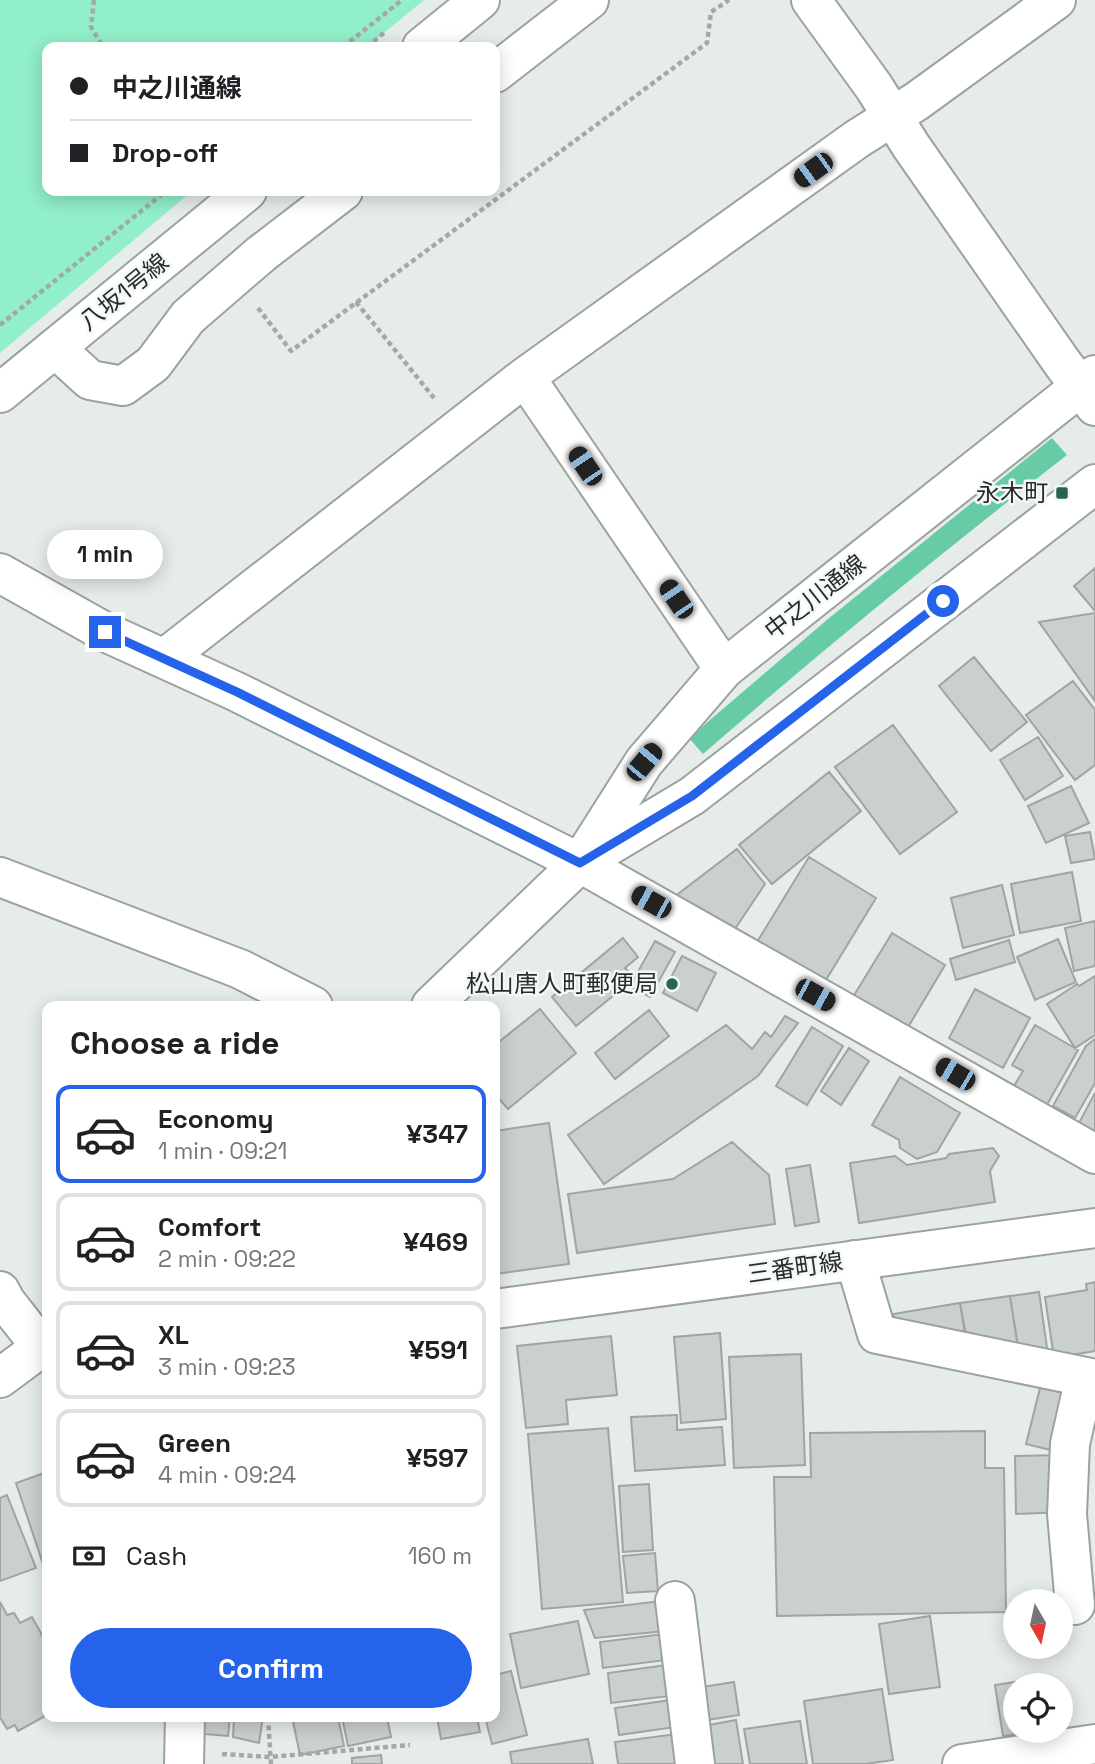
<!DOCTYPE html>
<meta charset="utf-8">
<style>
:root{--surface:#fff;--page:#f6f6f6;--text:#202124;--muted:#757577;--line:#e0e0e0;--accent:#2563eb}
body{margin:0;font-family:"Space Grotesk","Noto Sans JP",sans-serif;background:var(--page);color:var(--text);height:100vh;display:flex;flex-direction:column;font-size:26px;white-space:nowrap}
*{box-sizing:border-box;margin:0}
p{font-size:23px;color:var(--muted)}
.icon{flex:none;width:38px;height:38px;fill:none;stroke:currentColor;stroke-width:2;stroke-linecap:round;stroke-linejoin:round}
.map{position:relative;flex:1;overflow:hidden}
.sheet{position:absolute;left:42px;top:1001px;width:458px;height:721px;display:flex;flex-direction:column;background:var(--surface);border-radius:14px;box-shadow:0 4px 18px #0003}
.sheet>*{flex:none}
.hud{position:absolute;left:42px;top:42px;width:458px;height:154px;border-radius:14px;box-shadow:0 4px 18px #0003;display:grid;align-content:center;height:154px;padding:0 28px;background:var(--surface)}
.needle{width:46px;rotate:171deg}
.controls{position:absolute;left:1003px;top:1589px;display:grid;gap:14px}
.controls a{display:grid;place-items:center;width:70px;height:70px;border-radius:50%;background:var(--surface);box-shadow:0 4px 18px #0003;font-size:35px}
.end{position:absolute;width:32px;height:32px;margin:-16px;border:9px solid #2563eb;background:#fff;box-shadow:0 0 0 4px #fff}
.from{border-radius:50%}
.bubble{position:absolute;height:49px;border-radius:24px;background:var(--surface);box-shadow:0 4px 18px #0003;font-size:23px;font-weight:700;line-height:49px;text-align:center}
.car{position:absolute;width:21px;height:42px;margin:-21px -10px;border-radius:9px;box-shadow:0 0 5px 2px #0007;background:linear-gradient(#222 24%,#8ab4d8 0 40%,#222 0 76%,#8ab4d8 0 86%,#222 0)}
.hud b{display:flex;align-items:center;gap:24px;height:66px;font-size:26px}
.hud b+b{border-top:2px solid var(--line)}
.hud i{width:18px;height:18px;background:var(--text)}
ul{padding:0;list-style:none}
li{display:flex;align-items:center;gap:21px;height:98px;margin:0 14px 10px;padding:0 14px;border:4px solid var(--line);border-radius:14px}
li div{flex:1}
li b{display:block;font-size:26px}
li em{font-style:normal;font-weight:700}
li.current{border-color:var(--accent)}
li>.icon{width:63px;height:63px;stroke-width:1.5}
h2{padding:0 28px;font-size:32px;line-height:84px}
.pay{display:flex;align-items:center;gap:18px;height:77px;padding:0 28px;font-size:26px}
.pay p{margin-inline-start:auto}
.button{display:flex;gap:14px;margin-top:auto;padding:14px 28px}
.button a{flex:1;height:80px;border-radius:42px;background:var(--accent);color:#fff;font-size:28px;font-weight:700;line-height:80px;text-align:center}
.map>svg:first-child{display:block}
.green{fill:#91efca}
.water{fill:#67cca6}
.building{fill:#cad0cd;stroke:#9fa5a2;stroke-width:2}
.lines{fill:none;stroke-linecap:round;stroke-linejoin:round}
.minor-casing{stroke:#9ca29f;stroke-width:42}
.tertiary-casing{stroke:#9ca29f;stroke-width:42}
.path{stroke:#a3a9a6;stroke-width:4.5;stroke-dasharray:5 3.5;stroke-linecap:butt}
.minor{stroke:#fff;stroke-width:38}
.tertiary{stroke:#fff;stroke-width:38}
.route{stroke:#2563eb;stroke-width:9}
.poi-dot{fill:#28644e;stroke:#f3f9f6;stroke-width:2.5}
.labels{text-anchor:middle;stroke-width:5;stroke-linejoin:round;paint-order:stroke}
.street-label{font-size:24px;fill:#2a2c2b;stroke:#f3f9f6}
.poi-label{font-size:24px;fill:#2a2c2b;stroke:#f3f9f6;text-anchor:end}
</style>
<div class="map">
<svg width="1095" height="1764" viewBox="0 0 1095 1764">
<rect width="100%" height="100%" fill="#e5ece9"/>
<!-- green -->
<path class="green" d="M 0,0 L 424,0 L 367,47 L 47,47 L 47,191 L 192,191 L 0,353 Z"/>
<!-- water -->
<path class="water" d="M 1052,438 L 1067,455 C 943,552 821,651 703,754 L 689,738 L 828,619 Z"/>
<!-- building -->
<path class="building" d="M 1095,568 L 1095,611 L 1074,586 Z
M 1095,613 L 1095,701 L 1039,622 Z
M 974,657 L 1027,722 L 991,751 L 939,686 Z
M 1073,681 L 1095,710 L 1095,765 L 1075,780 L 1026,715 Z
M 893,725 L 957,812 L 900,854 L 835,767 Z
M 1038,737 L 1063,776 L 1025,800 L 1000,760 Z
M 829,772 L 861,811 L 772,884 L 739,845 Z
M 1071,786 L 1089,823 L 1046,843 L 1028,806 Z
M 1090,832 L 1095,859 L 1071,863 L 1065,836 Z
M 737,849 L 765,884 L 731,935 L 680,904 L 678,894 Z
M 809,857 L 876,898 L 824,983 L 757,942 Z
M 1072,872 L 1081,921 L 1020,933 L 1011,884 Z
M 1002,885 L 1014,935 L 963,948 L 951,898 Z
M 1095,921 L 1095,966 L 1074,971 L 1065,928 Z
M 892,933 L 945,965 L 907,1029 L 853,997 Z
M 623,938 L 638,957 L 625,968 L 629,972 L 609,989 L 614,995 L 576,1026 L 552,997 Z
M 1058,939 L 1076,982 L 1035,1000 L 1017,957 Z
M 1009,940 L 1015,962 L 956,980 L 950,959 Z
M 655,941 L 675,952 L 650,997 L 630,986 Z
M 682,956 L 716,973 L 697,1011 L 663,993 Z
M 1095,976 L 1095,1035 L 1075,1048 L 1047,1004 L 1077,984 L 1079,986 Z
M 975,989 L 1030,1018 L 1003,1068 L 949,1038 Z
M 540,1009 L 576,1053 L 508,1109 L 495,1094 L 495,1045 Z
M 649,1010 L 669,1036 L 615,1079 L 595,1053 Z
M 785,1016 L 798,1023 L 758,1076 L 604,1184 L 568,1135 L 726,1025 L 752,1049 L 765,1032 L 771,1037 Z
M 1035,1025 L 1078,1050 L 1044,1110 L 1011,1091 L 1023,1071 L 1012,1065 Z
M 812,1027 L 843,1046 L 807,1105 L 776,1086 Z
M 1095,1039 L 1095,1083 L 1075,1118 L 1053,1106 L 1086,1046 Z
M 849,1048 L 869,1061 L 841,1105 L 821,1091 Z
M 900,1077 L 960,1113 L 937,1152 L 917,1159 L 900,1148 L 899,1140 L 872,1125 Z
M 1095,1093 L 1095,1131 L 1079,1123 Z
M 549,1123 L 569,1264 L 495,1274 L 495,1131 Z
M 732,1142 L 769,1175 L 775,1224 L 577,1253 L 568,1194 L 673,1179 Z
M 993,1148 L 999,1156 L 990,1171 L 995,1202 L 859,1223 L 850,1163 L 895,1156 L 907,1165 L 946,1158 L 949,1154 Z
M 810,1165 L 819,1222 L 795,1226 L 786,1169 Z
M 1095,1282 L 1095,1351 L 1054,1358 L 1045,1297 L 1087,1290 L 1086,1284 Z
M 1039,1292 L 1048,1355 L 1020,1359 L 1010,1296 Z
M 1010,1296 L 1018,1348 L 967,1346 L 960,1303 Z
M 960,1303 L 966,1335 L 896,1333 L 893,1314 Z
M 720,1333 L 726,1419 L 681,1423 L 674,1337 Z
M 611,1336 L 617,1395 L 566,1400 L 568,1424 L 526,1428 L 517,1346 Z
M 801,1354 L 805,1465 L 734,1468 L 729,1357 Z
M 1041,1384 L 1077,1393 L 1063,1453 L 1026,1444 Z
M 677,1415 L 677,1430 L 722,1427 L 725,1465 L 635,1471 L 631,1417 Z
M 608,1428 L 623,1602 L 542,1609 L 528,1434 Z
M 985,1431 L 985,1468 L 1004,1468 L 1006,1612 L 777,1616 L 774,1477 L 811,1477 L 810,1433 Z
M 1062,1455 L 1064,1512 L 1016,1514 L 1015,1456 Z
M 47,1472 L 47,1569 L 45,1570 L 16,1483 Z
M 649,1484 L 653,1550 L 623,1552 L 619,1486 Z
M 7,1495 L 36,1568 L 0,1581 L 0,1498 Z
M 655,1553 L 658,1591 L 627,1593 L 623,1556 Z
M 661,1601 L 665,1631 L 595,1638 L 584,1610 Z
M 0,1602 L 7,1615 L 14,1613 L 20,1623 L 32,1617 L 47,1644 L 47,1715 L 18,1731 L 15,1725 L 7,1729 L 1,1719 L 0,1719 Z
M 930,1616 L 940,1687 L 889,1694 L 879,1624 Z
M 578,1621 L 589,1674 L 521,1688 L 510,1634 Z
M 671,1633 L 674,1659 L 603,1668 L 600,1642 Z
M 674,1664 L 678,1695 L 611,1703 L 608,1673 Z
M 511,1671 L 527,1735 L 492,1744 L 485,1717 L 495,1717 L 495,1675 Z
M 1047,1677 L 1049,1685 L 1015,1685 L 1015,1731 L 1036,1731 L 1003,1736 L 995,1685 Z
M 734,1682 L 739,1715 L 701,1721 L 696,1688 Z
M 882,1689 L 893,1760 L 865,1764 L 813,1764 L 804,1701 Z
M 678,1699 L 682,1726 L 619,1735 L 615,1708 Z
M 195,1717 L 230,1717 L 228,1736 L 194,1733 Z
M 234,1717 L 263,1717 L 259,1743 L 233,1737 Z
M 292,1717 L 338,1717 L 344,1746 L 300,1755 Z
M 342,1717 L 387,1717 L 391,1737 L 348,1746 Z
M 437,1717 L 477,1717 L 480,1732 L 441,1739 Z
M 736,1720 L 743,1764 L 704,1764 L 698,1727 Z
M 800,1721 L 807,1764 L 750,1764 L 744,1729 Z
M 684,1733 L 688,1764 L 618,1764 L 615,1742 Z
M 588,1739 L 593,1764 L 512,1764 L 510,1752 Z
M 381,1755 L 382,1764 L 352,1764 L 352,1758 Z"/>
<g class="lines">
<defs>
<path id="minor" d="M 811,0 L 874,87 L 911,146 L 1063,364 L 1095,406
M 495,73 L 589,0
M 55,348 L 90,380 L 123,386 L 153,364 L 188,317 L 261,254 L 343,191
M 525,377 L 724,669
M 0,573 L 105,632 L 237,692 L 580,863 L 1095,1154
M 165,658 L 525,377 L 857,139 L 917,101 L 1056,0
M 0,877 L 240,969 L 313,1006
M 855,1260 L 877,1334 L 1095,1379
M 0,1291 L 6,1302 L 42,1348
M 675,1601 L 695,1764
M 1075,1605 L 1067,1514 L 1070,1444 L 1085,1377
M 184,1764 L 185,1717
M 962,1764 L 1095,1744"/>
<path id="tertiary" d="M 422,47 L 480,0
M 0,393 L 247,191
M 585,855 L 644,762 L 724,669 L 1095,375
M 431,1006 L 580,863 L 692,796 L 1095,484
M 495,1309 L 1095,1228
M 0,1378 L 47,1343"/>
</defs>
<!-- minor casing -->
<use href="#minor" class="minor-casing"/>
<!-- tertiary casing -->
<use href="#tertiary" class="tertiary-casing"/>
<!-- path -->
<path class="path" d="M 94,0 L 91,27 L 103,47
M 343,47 L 402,0
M 367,47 L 385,32
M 356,302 L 434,398
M 258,308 L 291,351 L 707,43 L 711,12 L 729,0
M 0,325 L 166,191
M 268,1717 L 271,1764
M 222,1754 L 270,1757 L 410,1745"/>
<!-- minor -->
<use href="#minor" class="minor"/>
<!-- tertiary -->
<use href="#tertiary" class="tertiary"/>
</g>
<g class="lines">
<!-- route -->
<path class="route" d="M 105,632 L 237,692 L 580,863 L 692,796 L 943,601"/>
</g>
<!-- markers -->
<g class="poi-dot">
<rect x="1055" y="486" width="14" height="14" rx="3.5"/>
<circle cx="672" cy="984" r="7"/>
</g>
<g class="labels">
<!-- street labels -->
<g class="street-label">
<text transform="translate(124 292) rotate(-39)" y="8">八坂1号線</text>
<text transform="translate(815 597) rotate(-38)" y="8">中之川通線</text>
<text transform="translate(795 1268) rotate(-8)" y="8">三番町線</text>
</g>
<!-- poi labels -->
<g class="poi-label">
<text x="1048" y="501">永木町</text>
<text x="658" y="992">松山唐人町郵便局</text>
</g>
</g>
</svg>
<div class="controls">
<a><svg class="needle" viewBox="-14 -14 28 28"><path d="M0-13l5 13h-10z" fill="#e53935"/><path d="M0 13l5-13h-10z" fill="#757577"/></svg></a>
<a><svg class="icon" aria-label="locate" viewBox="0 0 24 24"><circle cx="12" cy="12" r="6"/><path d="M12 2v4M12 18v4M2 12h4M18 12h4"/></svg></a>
</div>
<i class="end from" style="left:943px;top:601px"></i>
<i class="end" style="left:105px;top:632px"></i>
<div class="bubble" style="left:47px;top:530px;width:116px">1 min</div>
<i class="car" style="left:813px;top:170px;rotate:234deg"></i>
<i class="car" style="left:585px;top:466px;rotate:326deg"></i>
<i class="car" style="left:676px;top:599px;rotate:326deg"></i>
<i class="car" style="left:644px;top:762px;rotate:40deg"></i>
<i class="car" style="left:651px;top:902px;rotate:299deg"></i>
<i class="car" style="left:815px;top:995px;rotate:119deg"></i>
<i class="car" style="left:955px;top:1074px;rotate:300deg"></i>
<div class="hud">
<b><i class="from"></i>中之川通線</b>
<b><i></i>Drop-off</b>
</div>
<section class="sheet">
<h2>Choose a ride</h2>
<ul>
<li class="current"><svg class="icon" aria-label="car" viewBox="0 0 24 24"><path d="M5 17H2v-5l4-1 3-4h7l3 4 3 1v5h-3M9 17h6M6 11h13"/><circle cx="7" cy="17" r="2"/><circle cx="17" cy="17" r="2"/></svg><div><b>Economy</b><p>1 min · 09:21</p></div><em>¥347</em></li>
<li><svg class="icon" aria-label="car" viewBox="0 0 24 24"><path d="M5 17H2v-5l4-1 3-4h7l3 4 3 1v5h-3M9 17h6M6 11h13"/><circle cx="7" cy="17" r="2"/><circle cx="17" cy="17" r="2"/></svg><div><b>Comfort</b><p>2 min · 09:22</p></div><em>¥469</em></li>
<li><svg class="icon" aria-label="car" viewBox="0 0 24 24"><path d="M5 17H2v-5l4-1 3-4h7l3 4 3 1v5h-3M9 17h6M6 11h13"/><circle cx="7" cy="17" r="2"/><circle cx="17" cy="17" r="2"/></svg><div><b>XL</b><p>3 min · 09:23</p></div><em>¥591</em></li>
<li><svg class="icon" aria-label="car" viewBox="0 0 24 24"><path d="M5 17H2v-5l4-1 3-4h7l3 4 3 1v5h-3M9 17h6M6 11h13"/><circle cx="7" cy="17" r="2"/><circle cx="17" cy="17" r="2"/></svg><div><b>Green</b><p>4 min · 09:24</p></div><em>¥597</em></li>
</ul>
<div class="pay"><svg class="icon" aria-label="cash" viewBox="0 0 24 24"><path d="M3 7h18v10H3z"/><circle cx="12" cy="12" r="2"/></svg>Cash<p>160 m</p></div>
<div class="button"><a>Confirm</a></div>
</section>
</div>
